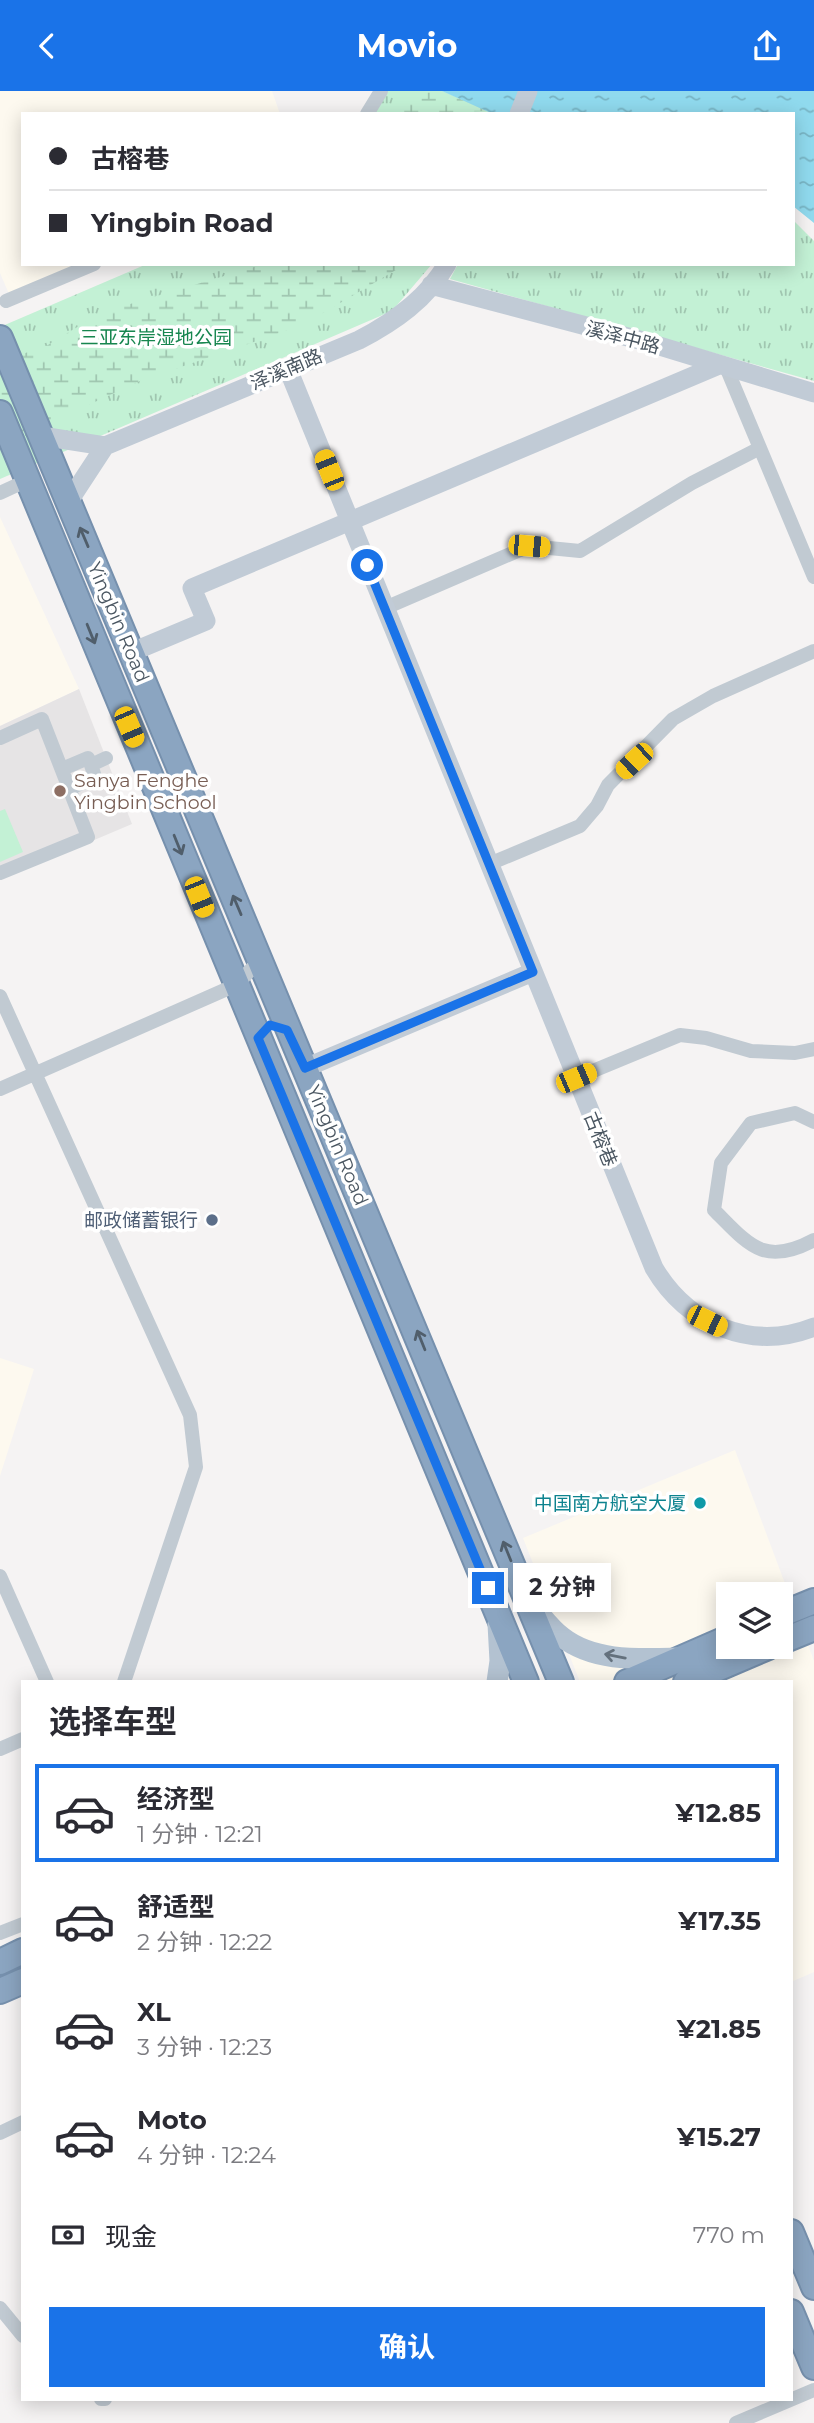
<!DOCTYPE html>
<html lang="zh">
<meta charset="utf-8">
<style>
:root{--surface:#fff;--page:#f7f7f7;--text:#2b2b33;--muted:#7c7c81;--line:#e1e1e2;--accent:#1a73e8}
body{margin:0;font-family:Montserrat,"Noto Sans SC",sans-serif;background:var(--page);color:var(--text);height:100vh;display:flex;flex-direction:column;font-size:26px;white-space:nowrap}
*{box-sizing:border-box;margin:0}
p{font-size:23px;color:var(--muted)}
.icon{flex:none;width:38px;height:38px;fill:none;stroke:currentColor;stroke-width:2;stroke-linecap:round;stroke-linejoin:round}
.map{position:relative;flex:1;overflow:hidden}
.details{position:absolute;left:21px;top:1589px;width:772px;height:721px;display:flex;flex-direction:column;background:var(--surface);border-radius:0px;box-shadow:0 4px 18px #0003}
.details>*{flex:none}
.banner{position:absolute;left:21px;top:21px;width:774px;height:154px;border-radius:0px;box-shadow:0 4px 18px #0003;display:grid;align-content:center;height:154px;padding:0 28px;background:var(--surface)}
.fabs{position:absolute;left:716px;top:1491px;display:grid;gap:14px}
.fabs a{display:grid;place-items:center;width:77px;height:77px;border-radius:0px;background:var(--surface);box-shadow:0 4px 18px #0003;font-size:35px}
.end{position:absolute;width:32px;height:32px;margin:-16px;border:9px solid #1a73e8;background:#fff;box-shadow:0 0 0 4px #fff}
.from{border-radius:50%}
.bubble{position:absolute;height:49px;border-radius:0px;background:var(--surface);box-shadow:0 4px 18px #0003;font-size:23px;font-weight:700;line-height:49px;text-align:center}
.car{position:absolute;width:21px;height:42px;margin:-21px -10px;border-radius:9px;box-shadow:0 0 5px 2px #0007;background:linear-gradient(#f5c518 24%,#345 0 40%,#f5c518 0 76%,#345 0 86%,#f5c518 0)}
.banner b{display:flex;align-items:center;gap:24px;height:66px;font-size:26px}
.banner b+b{border-top:2px solid var(--line)}
.banner i{width:18px;height:18px;background:var(--text)}
ul{padding:0;list-style:none}
li{display:flex;align-items:center;gap:21px;height:98px;margin:0 14px 10px;padding:0 14px;border:4px solid transparent;border-radius:0px}
li div{flex:1}
li b{display:block;font-size:26px}
li em{font-style:normal;font-weight:700}
li.current{border-color:var(--accent)}
li>.icon{width:63px;height:63px;stroke-width:1.5}
h2{padding:0 28px;font-size:32px;line-height:84px}
.pay{display:flex;align-items:center;gap:18px;height:77px;padding:0 28px;font-size:26px}
.pay p{margin-inline-start:auto}
.action{display:flex;gap:14px;margin-top:auto;padding:14px 28px}
.action a{flex:1;height:80px;border-radius:0px;background:var(--accent);color:#fff;font-size:28px;font-weight:700;line-height:80px;text-align:center}
header{display:flex;justify-content:space-between;align-items:center;height:91px;padding:0 28px;background:var(--accent);color:#fff;font-size:32px;font-weight:700}
.map>svg:first-child{display:block}
.commercial{fill:#fdf9ef;fill-rule:evenodd}
.education{fill:#e6e4e5}
.grass{fill:url(#grass-tufts)}
.wetland{fill:url(#wetland-marsh)}
.garden{fill:#c3f1d5}
.water{fill:url(#water-ripples)}
.lines{fill:none;stroke-linecap:round;stroke-linejoin:round}
.highway-casing{stroke:#7690ad;stroke-width:28}
.street{stroke:#c1cad2;stroke-width:14}
.secondary{stroke:#c1cbd6;stroke-width:19}
.primary{stroke:#b3c2d1;stroke-width:21}
.highway{stroke:#8ba5c1;stroke-width:24}
.oneway{stroke:#505e6b}
.oneway2{stroke:#64717d}
.route{stroke:#1a73e8;stroke-width:9}
.education-dot{fill:#8d6e63;stroke:#fff;stroke-width:2.5}
.service-dot{fill:#5c6f8a;stroke:#fff;stroke-width:2.5}
.culture-dot{fill:#0f9aa8;stroke:#fff;stroke-width:2.5}
.labels{text-anchor:middle;stroke-width:7;stroke-linejoin:round;paint-order:stroke}
.park-label{font-size:19px;fill:#17864f;stroke:#fff}
.street-label{font-size:19px;fill:#4a5661;stroke:#fff}
.education-label{font-size:19px;fill:#785e54;stroke:#fff;text-anchor:start}
.service-label{font-size:19px;fill:#4e5e75;stroke:#fff;text-anchor:end}
.culture-label{font-size:19px;fill:#0d838f;stroke:#fff;text-anchor:end}
</style>
<header><svg class="icon" aria-label="back" viewBox="0 0 24 24"><path d="M15 5l-7 7 7 7"/></svg>Movio<svg class="icon" aria-label="share" viewBox="0 0 24 24"><path d="M12 15V3M7 8l5-5 5 5M5 13v7h14v-7"/></svg></header>
<div class="map">
<svg width="814" height="2332" viewBox="0 0 814 2332">
<defs>
<pattern id="grass-tufts" width="24" height="20" patternUnits="userSpaceOnUse" patternTransform="scale(1.75)"><rect width="24" height="20" fill="#c3f1d5"/><path d="M3 7l-1-3M5 7V3M7 7l1-3M15 17l-1-3M17 17v-4M19 17l1-3" fill="none" stroke="#a0c6b0"/></pattern>
<pattern id="wetland-marsh" width="20" height="14" patternUnits="userSpaceOnUse" patternTransform="scale(1.75)"><rect width="20" height="14" fill="#c3f1d5"/><path d="M1 5h8M5 5V1M11 12h8M15 12V8" fill="none" stroke="#a0c6b0"/></pattern>
<pattern id="water-ripples" width="26" height="14" patternUnits="userSpaceOnUse" patternTransform="scale(1.75)"><rect width="26" height="14" fill="#90daee"/><path d="M2 4q2-2 4 0t4 0M15 11q2-2 4 0t4 0" fill="none" stroke="#78b4c4"/></pattern>
</defs>
<rect width="100%" height="100%" fill="#f5f3f3"/>
<!-- commercial -->
<path class="commercial" d="M 0,0 L 272,0 L 280,23 L 23,23 L 23,173 L 82,173 L 9,203 L 0,182 Z
M 0,426 L 79,598 L 0,635 Z
M 0,1267 L 34,1278 L 0,1385 Z
M 735,1359 L 814,1570 L 814,1881 L 791,1891 L 791,1591 L 580,1591 L 523,1447 ZM 728,1503 L 780,1503 L 780,1556 L 728,1556 Z"/>
<!-- education -->
<path class="education" d="M 79,598 L 132,733 L 0,789 L 0,635 Z"/>
<!-- grass -->
<path class="grass" d="M 385,0 L 442,0 L 494,23 L 371,23 Z
M 793,129 L 814,150 L 814,290 L 450,188 L 458,173 L 793,173 Z
M 147,173 L 432,173 L 392,220 L 0,388 L 0,236 Z"/>
<!-- wetland -->
<path class="wetland" d="M 408,0 L 442,0 L 488,20 L 399,23 Z
M 264,173 L 406,173 L 303,234 L 140,290 L 0,355 L 0,271 L 48,254 L 100,222 Z"/>
<!-- garden -->
<path class="garden" d="M 5,718 L 23,761 L 0,771 L 0,720 Z"/>
<!-- water -->
<path class="water" d="M 442,0 L 814,0 L 814,132 L 793,115 L 793,23 L 493,23 Z"/>
<g class="lines">
<defs>
<path id="highway" d="M 0,247 L 561,1591
M 0,322 L 526,1591
M 780,1524 L 814,1510
M 780,1551 L 814,1537
M 627,1591 L 728,1547
M 686,1591 L 768,1556
M 0,1871 L 23,1860
M 0,1900 L 23,1890
M 791,2141 L 814,2196
M 791,2221 L 814,2276"/>
</defs>
<!-- highway casing -->
<use href="#highway" class="highway-casing"/>
<!-- street -->
<path class="street" d="M 367,23 L 381,0
M 6,210 L 94,173
M 726,276 L 814,486
M 0,402 L 28,389
M 385,517 L 529,455 L 580,460 L 692,392 L 760,357
M 0,647 L 42,628 L 88,746 L 0,782
M 62,678 L 88,667 L 91,674 L 106,667
M 69,698 L 95,686 L 91,674
M 489,773 L 580,735 L 597,715 L 608,694 L 673,628 L 713,605 L 814,560
M 0,905 L 190,1324 L 196,1376 L 124,1591
M 576,987 L 680,944 L 706,947 L 751,960 L 795,962 L 814,958
M 0,998 L 236,894 L 259,870
M 814,1031 L 795,1022 L 751,1032 L 721,1072 L 714,1119 C 749,1154 764,1176 814,1149
M 0,1485 L 47,1591
M 0,1658 L 23,1648
M 0,1842 L 23,1833
M 0,2042 L 23,2031
M 0,2217 L 23,2245
M 101,2308 L 105,2308
M 736,2332 L 814,2299"/>
<!-- secondary -->
<path class="secondary" d="M 519,23 L 528,0
M 431,194 L 643,250 L 814,302
M 288,278 L 654,1177 C 687,1233 751,1261 814,1236
M 41,345 L 105,355 L 69,410
M 105,355 L 359,249 C 394,231 427,208 447,173
M 132,561 L 206,530 L 192,497 L 719,274
M 305,977 L 533,881"/>
<!-- primary -->
<path class="primary" d="M 532,1514 C 541,1524 551,1538 562,1546 C 594,1571 639,1568 678,1567
M 497,1591 L 500,1570 L 498,1533"/>
<!-- highway -->
<use href="#highway" class="highway"/>
</g>
<!-- one-way arrows -->
<defs><path id="oneway-shaft" d="M-6 0H5M1.5-3L5.5 0L1.5 3" fill="none" stroke-width="1.6" stroke-linecap="round" stroke-linejoin="round" transform="scale(1.75)"/></defs>
<g class="oneway">
<use href="#oneway-shaft" transform="translate(84 446) rotate(-113)"/>
<use href="#oneway-shaft" transform="translate(91 543) rotate(68)"/>
<use href="#oneway-shaft" transform="translate(178 754) rotate(68)"/>
<use href="#oneway-shaft" transform="translate(237 814) rotate(-113)"/>
<use href="#oneway-shaft" transform="translate(421 1249) rotate(-112)"/>
<use href="#oneway-shaft" transform="translate(507 1460) rotate(-112)"/>
</g>
<use class="oneway2" href="#oneway-shaft" transform="translate(615 1565) rotate(-169)"/>
<g class="lines">
<!-- route -->
<path class="route" d="M 367,474 L 533,881 L 305,977 L 287,939 L 270,934 L 258,947 L 488,1497"/>
</g>
<!-- markers -->
<circle class="education-dot" cx="60" cy="700" r="7"/>
<circle class="service-dot" cx="212" cy="1129" r="7"/>
<circle class="culture-dot" cx="700" cy="1412" r="7"/>
<g class="labels">
<!-- park labels -->
<g class="park-label">
<text x="156" y="253">三亚东岸湿地公园</text>
</g>
<!-- street labels -->
<g class="street-label">
<text transform="translate(623 246) rotate(15)" y="7">溪泽中路</text>
<text transform="translate(286 278) rotate(-23)" y="7">泽溪南路</text>
<text transform="translate(119 531) rotate(67)" y="7">Yingbin Road</text>
<text transform="translate(601 1048) rotate(68)" y="7">古榕巷</text>
<text transform="translate(338 1054) rotate(67)" y="7">Yingbin Road</text>
</g>
<!-- education labels -->
<g class="education-label">
<text x="74" y="696">Sanya Fenghe<tspan x="74" dy="22">Yingbin School</tspan></text>
</g>
<!-- service labels -->
<g class="service-label">
<text x="198" y="1136">邮政储蓄银行</text>
</g>
<!-- culture labels -->
<g class="culture-label">
<text x="686" y="1419">中国南方航空大厦</text>
</g>
</g>
</svg>
<div class="fabs">
<a><svg class="icon" aria-label="layers" viewBox="0 0 24 24"><path d="M12 4l9 5-9 5-9-5zM3 14l9 5 9-5"/></svg></a>
</div>
<i class="end from" style="left:367px;top:474px"></i>
<i class="end" style="left:488px;top:1497px"></i>
<div class="bubble" style="left:513px;top:1472px;width:98px">2 分钟</div>
<i class="car" style="left:329px;top:379px;rotate:338deg"></i>
<i class="car" style="left:529px;top:455px;rotate:95deg"></i>
<i class="car" style="left:129px;top:636px;rotate:157deg"></i>
<i class="car" style="left:634px;top:670px;rotate:227deg"></i>
<i class="car" style="left:199px;top:806px;rotate:158deg"></i>
<i class="car" style="left:576px;top:987px;rotate:67deg"></i>
<i class="car" style="left:707px;top:1230px;rotate:116deg"></i>
<div class="banner">
<b><i class="from"></i>古榕巷</b>
<b><i></i>Yingbin Road</b>
</div>
<section class="details">
<h2>选择车型</h2>
<ul>
<li class="current"><svg class="icon" aria-label="car" viewBox="0 0 24 24"><path d="M5 17H2v-5l4-1 3-4h7l3 4 3 1v5h-3M9 17h6M6 11h13"/><circle cx="7" cy="17" r="2"/><circle cx="17" cy="17" r="2"/></svg><div><b>经济型</b><p>1 分钟 · 12:21</p></div><em>¥12.85</em></li>
<li><svg class="icon" aria-label="car" viewBox="0 0 24 24"><path d="M5 17H2v-5l4-1 3-4h7l3 4 3 1v5h-3M9 17h6M6 11h13"/><circle cx="7" cy="17" r="2"/><circle cx="17" cy="17" r="2"/></svg><div><b>舒适型</b><p>2 分钟 · 12:22</p></div><em>¥17.35</em></li>
<li><svg class="icon" aria-label="car" viewBox="0 0 24 24"><path d="M5 17H2v-5l4-1 3-4h7l3 4 3 1v5h-3M9 17h6M6 11h13"/><circle cx="7" cy="17" r="2"/><circle cx="17" cy="17" r="2"/></svg><div><b>XL</b><p>3 分钟 · 12:23</p></div><em>¥21.85</em></li>
<li><svg class="icon" aria-label="car" viewBox="0 0 24 24"><path d="M5 17H2v-5l4-1 3-4h7l3 4 3 1v5h-3M9 17h6M6 11h13"/><circle cx="7" cy="17" r="2"/><circle cx="17" cy="17" r="2"/></svg><div><b>Moto</b><p>4 分钟 · 12:24</p></div><em>¥15.27</em></li>
</ul>
<div class="pay"><svg class="icon" aria-label="cash" viewBox="0 0 24 24"><path d="M3 7h18v10H3z"/><circle cx="12" cy="12" r="2"/></svg>现金<p>770 m</p></div>
<div class="action"><a>确认</a></div>
</section>
</div>
